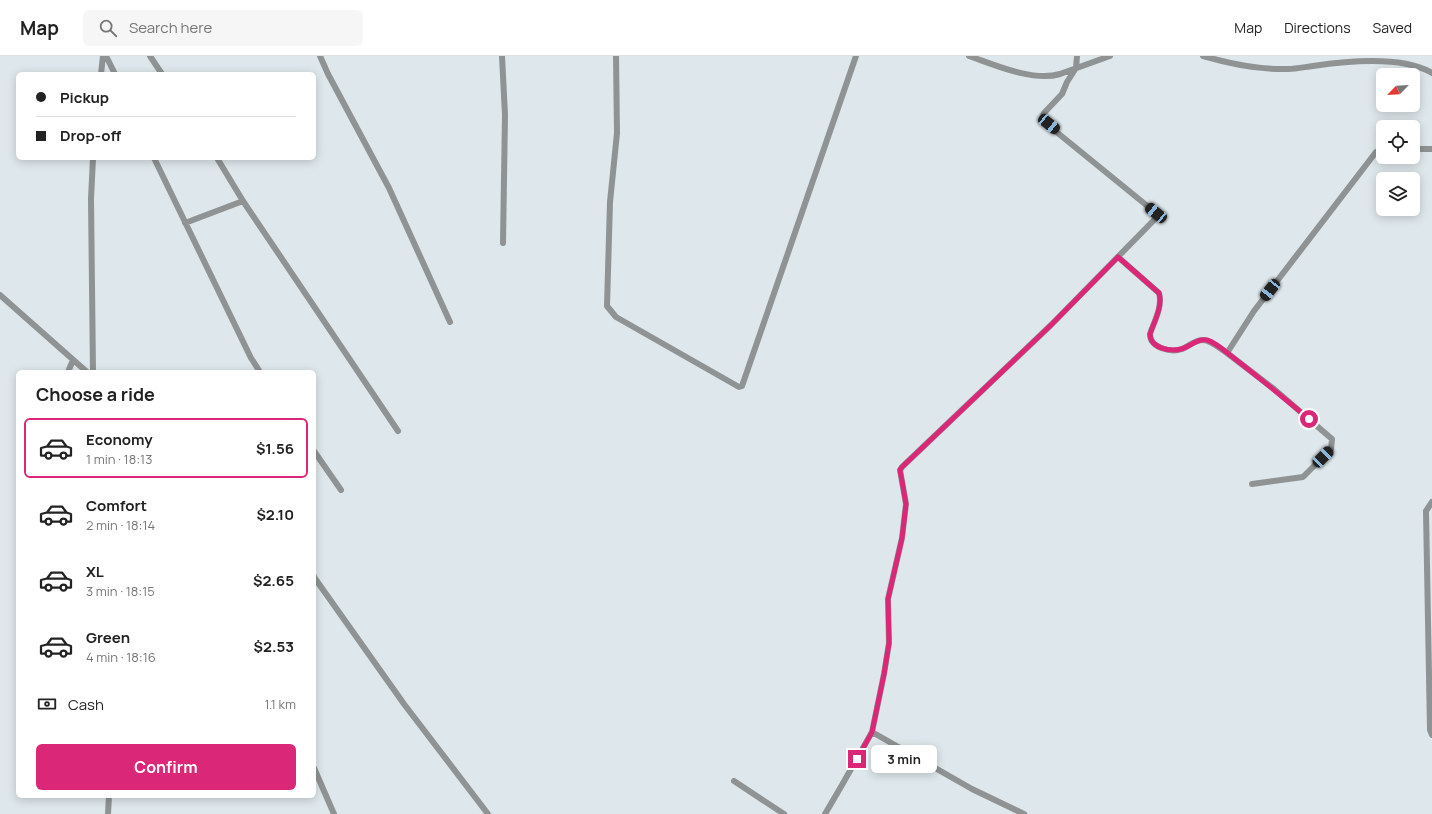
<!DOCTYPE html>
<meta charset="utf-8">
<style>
:root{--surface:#fff;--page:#f6f6f6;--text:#222;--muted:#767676;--line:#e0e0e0;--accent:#db2777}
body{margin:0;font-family:Manrope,sans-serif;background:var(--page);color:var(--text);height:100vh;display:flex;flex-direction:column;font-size:15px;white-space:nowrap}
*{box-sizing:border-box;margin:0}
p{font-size:13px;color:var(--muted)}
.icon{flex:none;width:22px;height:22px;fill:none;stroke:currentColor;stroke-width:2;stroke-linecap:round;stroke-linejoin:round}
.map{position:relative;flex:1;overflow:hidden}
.panel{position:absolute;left:16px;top:314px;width:300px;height:428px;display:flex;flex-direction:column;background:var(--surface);border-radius:6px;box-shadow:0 2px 10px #0003}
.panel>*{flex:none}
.hud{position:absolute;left:16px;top:16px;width:300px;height:88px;border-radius:6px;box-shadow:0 2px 10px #0003;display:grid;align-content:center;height:88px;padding:0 20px;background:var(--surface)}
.needle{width:26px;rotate:245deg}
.buttons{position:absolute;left:1376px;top:12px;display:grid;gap:8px}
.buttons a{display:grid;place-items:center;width:44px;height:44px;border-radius:6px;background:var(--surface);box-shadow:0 2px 10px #0003;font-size:20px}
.end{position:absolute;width:18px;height:18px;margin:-9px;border:5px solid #db2777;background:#fff;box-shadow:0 0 0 2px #fff}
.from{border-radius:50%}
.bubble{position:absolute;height:28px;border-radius:6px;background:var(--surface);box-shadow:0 2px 10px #0003;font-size:13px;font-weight:700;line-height:28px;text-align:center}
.car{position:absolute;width:12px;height:24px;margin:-12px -6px;border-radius:5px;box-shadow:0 0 3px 1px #0007;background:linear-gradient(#222 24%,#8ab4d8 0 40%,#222 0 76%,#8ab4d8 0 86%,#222 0)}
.hud b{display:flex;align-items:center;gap:14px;height:38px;font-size:15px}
.hud b+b{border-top:1px solid var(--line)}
.hud i{width:10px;height:10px;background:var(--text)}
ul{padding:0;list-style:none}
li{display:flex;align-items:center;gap:12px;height:60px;margin:0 8px 6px;padding:0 12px;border:2px solid transparent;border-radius:6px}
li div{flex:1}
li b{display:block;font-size:15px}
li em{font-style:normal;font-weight:700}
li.current{border-color:var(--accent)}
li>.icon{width:36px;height:36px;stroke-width:1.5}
h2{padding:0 20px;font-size:18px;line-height:48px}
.pay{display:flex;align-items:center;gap:10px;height:44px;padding:0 20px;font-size:15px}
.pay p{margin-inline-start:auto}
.cta{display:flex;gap:8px;margin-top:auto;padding:8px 20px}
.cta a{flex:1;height:46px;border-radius:6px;background:var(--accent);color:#fff;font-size:16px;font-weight:700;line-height:46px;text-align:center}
header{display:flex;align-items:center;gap:24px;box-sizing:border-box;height:56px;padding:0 20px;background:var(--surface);border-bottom:1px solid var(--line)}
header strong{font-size:19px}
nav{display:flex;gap:22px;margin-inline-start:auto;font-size:14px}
.search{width:280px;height:36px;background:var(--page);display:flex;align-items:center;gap:10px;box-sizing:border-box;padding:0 14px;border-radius:6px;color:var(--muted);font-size:15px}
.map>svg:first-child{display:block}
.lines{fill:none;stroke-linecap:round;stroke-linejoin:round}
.street{stroke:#8f9394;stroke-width:6}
.route{stroke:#db2777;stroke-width:5}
</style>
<header>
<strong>Map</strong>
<div class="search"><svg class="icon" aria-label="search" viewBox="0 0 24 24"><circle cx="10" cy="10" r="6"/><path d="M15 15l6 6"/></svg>Search here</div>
<nav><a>Map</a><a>Directions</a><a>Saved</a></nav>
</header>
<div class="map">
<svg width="1432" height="758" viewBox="0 0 1432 758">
<rect width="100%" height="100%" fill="#dee7eb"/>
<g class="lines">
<!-- street -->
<path class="street" d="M 106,0 L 115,18
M 150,0 L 162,18
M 320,0 L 328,18 L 389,132 L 450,266
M 502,0 L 505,59 L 503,187
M 616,0 L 617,77 L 610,146 L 607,250 L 616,261 L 739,331 L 742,330 L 856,0
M 969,0 C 995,9 1033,26 1060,18 L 1110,0
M 1203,0 C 1231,8 1260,14 1288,13 C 1296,13 1305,11 1313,10 C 1347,5 1403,0 1432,17
M 101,18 L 103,0
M 1413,93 L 1432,93
M 154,102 L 251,302 L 260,316
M 217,102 L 243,145 L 398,375
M 185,167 L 243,145
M 1118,201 L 1159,237 C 1163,250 1154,266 1150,278 C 1150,292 1171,297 1182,293 C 1189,290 1195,284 1203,284 C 1211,284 1220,293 1227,297
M 0,239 L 87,316
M 68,316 L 73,304
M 93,316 L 91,143 L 93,102
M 314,395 L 341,434
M 1252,428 L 1303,421 L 1331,393 L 1332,383 L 1274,333 L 1227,297 L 1254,255 L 1376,96 L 1383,93
M 1432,446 L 1426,455 L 1430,674 L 1432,679
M 314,521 L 404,648 L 488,758
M 314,712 L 334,758
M 734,725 L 784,758
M 108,758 L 109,740
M 825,758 L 842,729 L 872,676
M 1024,758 L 972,733 L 872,676 L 884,618 L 889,587 L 888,543 L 902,482 L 906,448 L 900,414 L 902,411 L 1051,269 L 1157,161 L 1156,157 L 1043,65 L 1042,62 L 1044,57 L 1062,38 L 1067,26 L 1076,12 L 1077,0"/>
</g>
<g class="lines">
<!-- route -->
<path class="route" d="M 857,703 L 872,676 L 884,618 L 889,587 L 888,543 L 902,482 L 906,448 L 900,414 L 902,411 L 1051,269 L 1118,201 L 1159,237 C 1163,250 1154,266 1150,278 C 1150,292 1170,296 1181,293 C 1190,291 1197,282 1207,284 C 1214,286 1224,294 1230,299 C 1257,320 1283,341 1309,363"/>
</g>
</svg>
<div class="buttons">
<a><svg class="needle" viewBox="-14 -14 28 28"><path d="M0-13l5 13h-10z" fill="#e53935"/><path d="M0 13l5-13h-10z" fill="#767676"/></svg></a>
<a><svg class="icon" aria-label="locate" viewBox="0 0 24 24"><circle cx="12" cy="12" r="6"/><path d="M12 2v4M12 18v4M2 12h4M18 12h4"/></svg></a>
<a><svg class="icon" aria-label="layers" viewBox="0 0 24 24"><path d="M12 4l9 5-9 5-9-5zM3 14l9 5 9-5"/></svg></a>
</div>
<i class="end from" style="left:1309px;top:363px"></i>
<i class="end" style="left:857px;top:703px"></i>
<div class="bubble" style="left:871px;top:689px;width:66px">3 min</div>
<i class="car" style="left:1049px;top:68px;rotate:129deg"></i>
<i class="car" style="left:1156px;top:157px;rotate:309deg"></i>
<i class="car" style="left:1270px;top:234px;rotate:218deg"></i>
<i class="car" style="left:1323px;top:401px;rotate:45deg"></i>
<div class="hud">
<b><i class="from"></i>Pickup</b>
<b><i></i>Drop-off</b>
</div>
<section class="panel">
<h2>Choose a ride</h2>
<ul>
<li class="current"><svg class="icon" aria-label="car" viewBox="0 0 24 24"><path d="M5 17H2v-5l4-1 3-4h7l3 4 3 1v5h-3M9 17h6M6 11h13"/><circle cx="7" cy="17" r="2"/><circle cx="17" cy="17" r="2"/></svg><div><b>Economy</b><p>1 min · 18:13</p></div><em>$1.56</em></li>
<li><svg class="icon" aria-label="car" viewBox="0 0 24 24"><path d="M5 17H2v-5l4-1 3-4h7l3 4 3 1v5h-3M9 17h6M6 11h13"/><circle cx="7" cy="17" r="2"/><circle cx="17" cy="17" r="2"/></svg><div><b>Comfort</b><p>2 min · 18:14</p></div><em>$2.10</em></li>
<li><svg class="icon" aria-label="car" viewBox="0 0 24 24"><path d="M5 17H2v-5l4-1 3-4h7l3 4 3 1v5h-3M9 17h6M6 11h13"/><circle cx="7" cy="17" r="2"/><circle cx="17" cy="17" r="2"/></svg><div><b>XL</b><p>3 min · 18:15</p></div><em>$2.65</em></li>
<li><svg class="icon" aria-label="car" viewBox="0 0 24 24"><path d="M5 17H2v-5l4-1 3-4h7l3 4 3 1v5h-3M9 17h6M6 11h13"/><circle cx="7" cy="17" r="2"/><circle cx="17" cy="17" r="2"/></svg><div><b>Green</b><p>4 min · 18:16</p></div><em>$2.53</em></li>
</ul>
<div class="pay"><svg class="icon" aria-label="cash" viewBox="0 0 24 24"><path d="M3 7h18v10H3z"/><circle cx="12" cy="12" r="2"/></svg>Cash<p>1.1 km</p></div>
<div class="cta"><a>Confirm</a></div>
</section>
</div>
